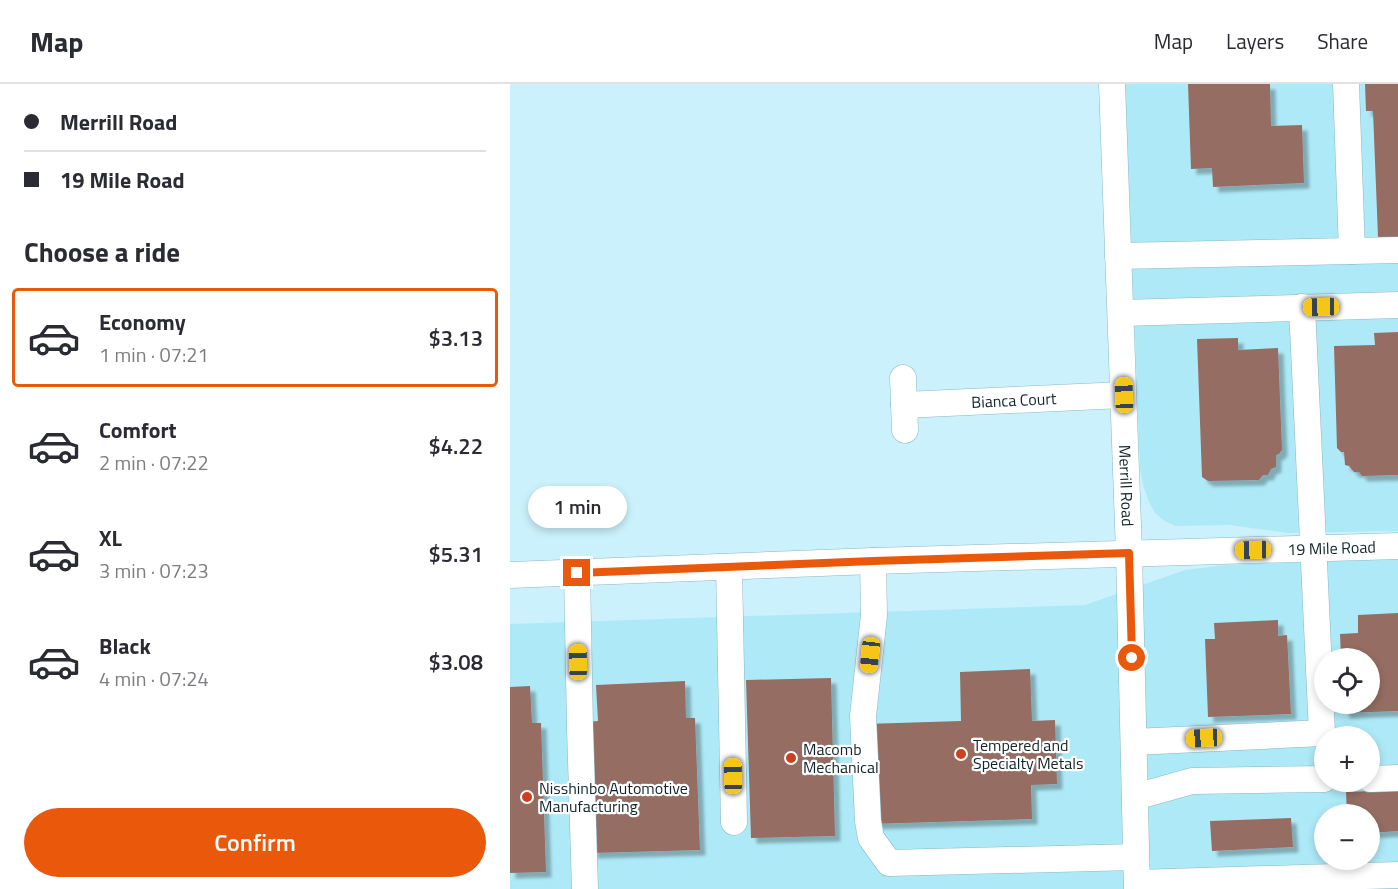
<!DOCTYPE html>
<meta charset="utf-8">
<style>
:root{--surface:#fff;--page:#f7f7f7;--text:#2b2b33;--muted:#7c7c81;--line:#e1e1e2;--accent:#ea580c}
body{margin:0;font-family:"Titillium Web",sans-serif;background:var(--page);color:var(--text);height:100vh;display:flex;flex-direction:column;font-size:22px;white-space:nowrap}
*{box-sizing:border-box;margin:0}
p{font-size:20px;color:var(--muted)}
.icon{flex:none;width:33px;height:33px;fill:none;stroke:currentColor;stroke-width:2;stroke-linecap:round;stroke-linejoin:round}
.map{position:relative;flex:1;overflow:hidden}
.drawer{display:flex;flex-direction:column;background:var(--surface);width:510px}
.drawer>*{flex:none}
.hud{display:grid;align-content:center;height:132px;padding:0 24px;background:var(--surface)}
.buttons{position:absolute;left:804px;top:564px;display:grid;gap:12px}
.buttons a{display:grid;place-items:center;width:66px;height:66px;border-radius:50%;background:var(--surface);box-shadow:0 3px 9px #0003;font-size:30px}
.end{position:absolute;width:27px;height:27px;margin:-14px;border:8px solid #ea580c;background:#fff;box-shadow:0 0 0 3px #fff}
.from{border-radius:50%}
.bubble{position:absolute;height:42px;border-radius:21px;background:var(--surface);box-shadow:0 3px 9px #0003;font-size:20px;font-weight:600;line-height:42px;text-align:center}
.car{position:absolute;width:18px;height:36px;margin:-18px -9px;border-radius:8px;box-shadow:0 0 4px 2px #0007;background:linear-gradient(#f5c518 24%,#345 0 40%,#f5c518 0 76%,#345 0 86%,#f5c518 0)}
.hud b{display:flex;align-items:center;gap:21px;height:57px;font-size:22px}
.hud b+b{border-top:2px solid var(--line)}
.hud i{width:15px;height:15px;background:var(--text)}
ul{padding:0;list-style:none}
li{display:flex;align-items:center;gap:18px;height:99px;margin:0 12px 9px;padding:0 12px;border:3px solid transparent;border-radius:6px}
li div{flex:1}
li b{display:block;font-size:22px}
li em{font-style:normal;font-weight:600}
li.on{border-color:var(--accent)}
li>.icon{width:54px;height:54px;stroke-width:1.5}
h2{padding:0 24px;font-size:27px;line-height:72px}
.action{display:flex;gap:12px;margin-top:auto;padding:12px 24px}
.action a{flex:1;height:69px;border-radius:36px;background:var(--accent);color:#fff;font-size:24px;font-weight:600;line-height:69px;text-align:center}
header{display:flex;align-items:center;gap:36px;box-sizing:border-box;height:84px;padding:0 30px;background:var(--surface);border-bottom:2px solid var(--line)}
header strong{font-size:28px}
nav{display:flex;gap:33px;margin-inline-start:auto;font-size:21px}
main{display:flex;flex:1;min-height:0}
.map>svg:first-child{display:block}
.built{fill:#aee9f7;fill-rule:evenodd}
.building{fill:#956d63;filter:url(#shadow)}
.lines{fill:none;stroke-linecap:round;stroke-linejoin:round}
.minor-casing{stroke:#88b8c4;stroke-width:27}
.minor{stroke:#fff;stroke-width:26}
.route{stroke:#ea580c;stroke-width:8}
.poi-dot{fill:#cb411f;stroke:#fff;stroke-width:2}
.labels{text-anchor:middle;stroke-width:4.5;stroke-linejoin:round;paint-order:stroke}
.street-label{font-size:16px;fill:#12252a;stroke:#fff}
.poi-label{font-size:16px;fill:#12252a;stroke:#fff;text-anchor:start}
</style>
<header>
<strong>Map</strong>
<nav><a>Map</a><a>Layers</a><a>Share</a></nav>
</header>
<main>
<section class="drawer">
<div class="hud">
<b><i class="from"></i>Merrill Road</b>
<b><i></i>19 Mile Road</b>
</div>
<h2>Choose a ride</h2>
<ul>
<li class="on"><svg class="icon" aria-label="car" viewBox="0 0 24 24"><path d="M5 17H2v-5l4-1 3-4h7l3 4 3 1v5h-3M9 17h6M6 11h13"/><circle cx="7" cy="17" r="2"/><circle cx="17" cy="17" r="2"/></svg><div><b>Economy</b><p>1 min · 07:21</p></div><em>$3.13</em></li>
<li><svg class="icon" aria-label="car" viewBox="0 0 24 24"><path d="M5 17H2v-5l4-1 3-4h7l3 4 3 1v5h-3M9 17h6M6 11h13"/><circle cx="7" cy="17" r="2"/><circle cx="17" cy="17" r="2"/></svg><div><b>Comfort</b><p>2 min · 07:22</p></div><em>$4.22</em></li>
<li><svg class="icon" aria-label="car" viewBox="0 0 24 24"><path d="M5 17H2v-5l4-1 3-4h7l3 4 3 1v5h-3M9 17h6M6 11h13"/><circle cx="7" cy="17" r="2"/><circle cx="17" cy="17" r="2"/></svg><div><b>XL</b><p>3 min · 07:23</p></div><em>$5.31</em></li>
<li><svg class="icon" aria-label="car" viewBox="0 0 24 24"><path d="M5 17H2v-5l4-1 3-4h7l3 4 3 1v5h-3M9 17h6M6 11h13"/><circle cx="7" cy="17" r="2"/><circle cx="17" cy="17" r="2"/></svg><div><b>Black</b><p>4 min · 07:24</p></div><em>$3.08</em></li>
</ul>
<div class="action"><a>Confirm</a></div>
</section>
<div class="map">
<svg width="888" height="805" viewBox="0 0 888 805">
<defs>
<filter id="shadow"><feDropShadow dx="5.5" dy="5.5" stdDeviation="1.5" flood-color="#0004"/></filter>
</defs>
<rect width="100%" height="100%" fill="#cbf2fc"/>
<!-- built -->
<path class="built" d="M 615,0 L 888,0 L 888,447 L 778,449 L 719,441 L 665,442 L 653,436 L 645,429 L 639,418 L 633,401 L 630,383 Z
M 888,475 L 888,805 L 0,805 L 0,540 L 575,521 L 675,486 L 715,481 ZM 814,574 L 860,574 L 860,620 L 814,620 ZM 814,652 L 860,652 L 860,698 L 814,698 ZM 814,730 L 860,730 L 860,776 L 814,776 Z"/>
<!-- building -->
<path class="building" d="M 678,0 L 760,0 L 761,42 L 792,41 L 794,99 L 703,103 L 702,84 L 681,85 Z
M 855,0 L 888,0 L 888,153 L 868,153 L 863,27 L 856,27 Z
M 888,248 L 888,391 L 852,392 L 849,388 L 844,388 L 839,382 L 835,381 L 834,368 L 831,368 L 827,364 L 824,262 L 865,261 L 864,249 Z
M 728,254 L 728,266 L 768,264 L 772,366 L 769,370 L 766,371 L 766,383 L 761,385 L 758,391 L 753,391 L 749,396 L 698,397 L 692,393 L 687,255 Z
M 888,529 L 888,627 L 834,629 L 833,620 L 860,620 L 860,574 L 831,574 L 830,550 L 848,549 L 848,531 Z
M 768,536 L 768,552 L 777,551 L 781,630 L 698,633 L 695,555 L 705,555 L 704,539 Z
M 520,585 L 522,637 L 545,636 L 547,700 L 521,701 L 522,735 L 359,740 L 355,640 L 451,637 L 450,588 Z
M 321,594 L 325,752 L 241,754 L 236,596 Z
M 175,597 L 176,634 L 185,634 L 190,766 L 82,769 L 77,638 L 88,637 L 86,601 Z
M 20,602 L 22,639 L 31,639 L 36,788 L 0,789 L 0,603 Z
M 888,706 L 888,747 L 860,749 L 860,730 L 837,730 L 836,708 Z
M 781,734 L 783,763 L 702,767 L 700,737 Z"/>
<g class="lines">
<defs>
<g id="minor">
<path id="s1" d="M 602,0 L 619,469 L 627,805"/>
<path d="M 836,0 L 842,167"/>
<path d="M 608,172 L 888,166"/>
<path d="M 611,229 L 888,221"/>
<path d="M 393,294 L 395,346"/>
<path id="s2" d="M 394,321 L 613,311"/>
<path d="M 363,477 L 364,531 L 353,632 L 358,737 L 361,754 L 379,779 L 626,773"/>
<path d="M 219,483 L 224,738"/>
<path d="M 67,488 L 70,644 L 75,805"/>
<path id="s3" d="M 0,491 L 363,477 L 888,462"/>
<path d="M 624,658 L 812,649 L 792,223"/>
<path d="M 860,695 L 888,694"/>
<path d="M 625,713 L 682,697 L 814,695"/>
<path d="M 627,799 L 888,791"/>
</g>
</defs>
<!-- minor casing -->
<use href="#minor" class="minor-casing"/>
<!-- minor -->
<use href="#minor" class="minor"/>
</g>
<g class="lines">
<!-- route -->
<path class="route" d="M 67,489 L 363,477 L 619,469 L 622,574"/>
</g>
<!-- markers -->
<g class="poi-dot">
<circle cx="451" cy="670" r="6"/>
<circle cx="281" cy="674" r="6"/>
<circle cx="17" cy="713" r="6"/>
</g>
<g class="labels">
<!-- street labels -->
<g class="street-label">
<text dy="6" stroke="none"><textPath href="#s2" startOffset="110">Bianca Court</textPath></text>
<text dy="6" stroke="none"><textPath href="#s1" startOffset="402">Merrill Road</textPath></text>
<text dy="6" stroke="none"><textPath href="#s3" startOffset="822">19 Mile Road</textPath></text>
</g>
<!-- poi labels -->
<g class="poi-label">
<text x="463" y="667">Tempered and<tspan x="463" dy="18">Specialty Metals</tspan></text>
<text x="293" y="671">Macomb<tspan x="293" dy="18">Mechanical</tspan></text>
<text x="29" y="710">Nisshinbo Automotive<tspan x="29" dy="18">Manufacturing</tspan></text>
</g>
</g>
</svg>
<div class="buttons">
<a><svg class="icon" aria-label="locate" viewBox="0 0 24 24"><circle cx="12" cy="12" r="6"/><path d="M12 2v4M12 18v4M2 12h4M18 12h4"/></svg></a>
<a>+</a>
<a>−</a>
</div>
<i class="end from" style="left:622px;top:574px"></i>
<i class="end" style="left:67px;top:489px"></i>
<div class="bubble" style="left:18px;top:402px;width:99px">1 min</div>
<i class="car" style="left:811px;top:223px;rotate:269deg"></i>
<i class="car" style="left:614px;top:311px;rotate:358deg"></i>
<i class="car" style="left:743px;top:466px;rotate:269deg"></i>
<i class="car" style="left:360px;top:571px;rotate:186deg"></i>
<i class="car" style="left:68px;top:578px;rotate:359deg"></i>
<i class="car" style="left:694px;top:654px;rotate:267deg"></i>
<i class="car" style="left:223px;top:692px;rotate:359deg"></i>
</div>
</main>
